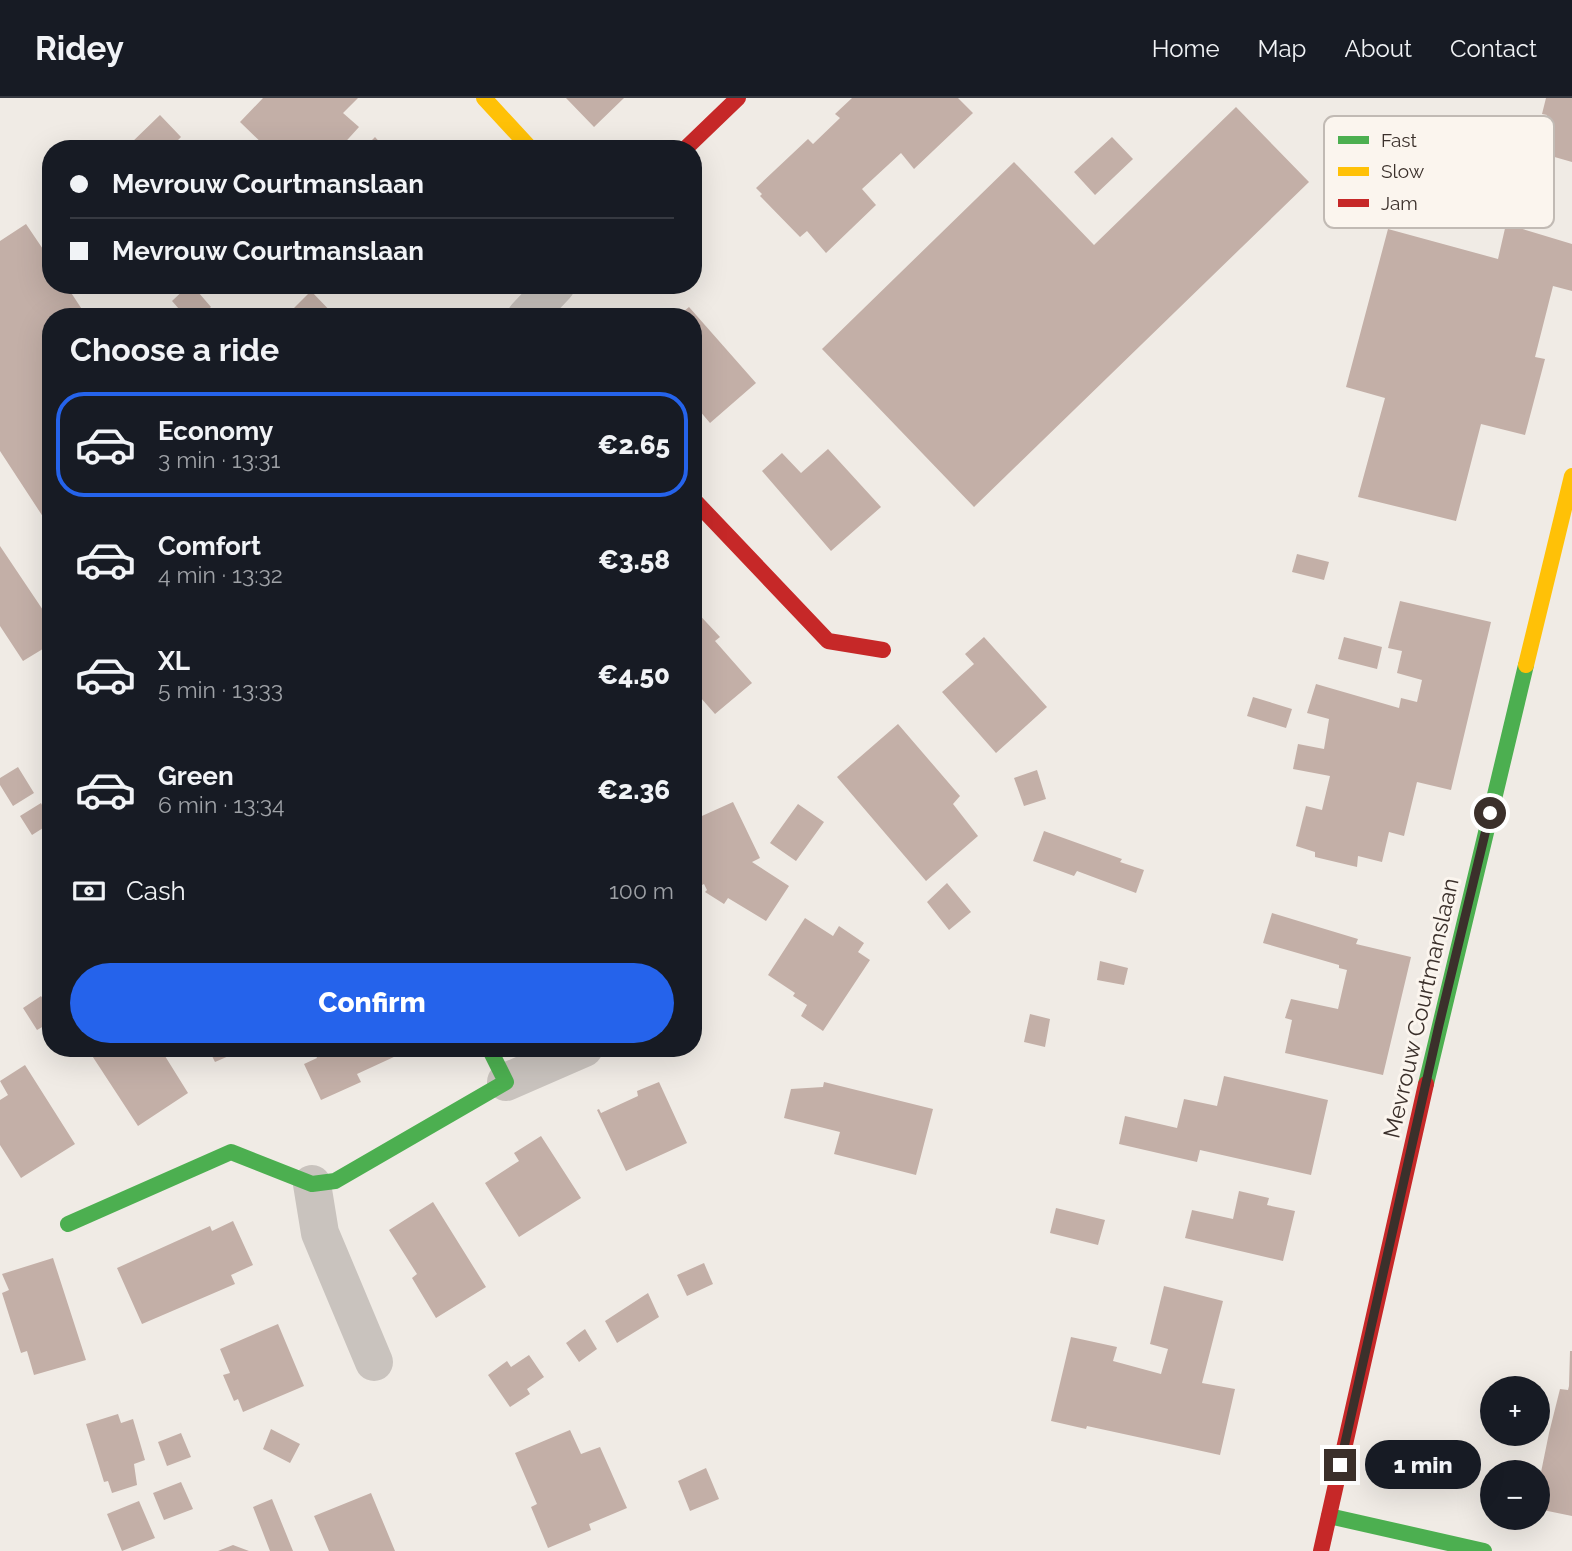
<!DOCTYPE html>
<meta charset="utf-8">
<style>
:root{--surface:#171b24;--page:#20242c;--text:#f1f3f6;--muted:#9ea1a6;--line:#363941;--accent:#2563eb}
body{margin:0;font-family:Raleway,sans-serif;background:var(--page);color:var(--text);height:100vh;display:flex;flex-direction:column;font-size:26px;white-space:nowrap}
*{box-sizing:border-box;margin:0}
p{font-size:23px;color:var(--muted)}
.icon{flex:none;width:38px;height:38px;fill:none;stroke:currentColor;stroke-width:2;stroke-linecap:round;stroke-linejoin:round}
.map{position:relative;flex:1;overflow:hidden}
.panel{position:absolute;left:42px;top:210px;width:660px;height:749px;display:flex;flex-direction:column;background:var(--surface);border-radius:28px;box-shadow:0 7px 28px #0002}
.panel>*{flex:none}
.guide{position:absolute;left:42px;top:42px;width:660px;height:154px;border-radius:28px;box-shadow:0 7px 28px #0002;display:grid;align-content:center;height:154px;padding:0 28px;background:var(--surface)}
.fabs{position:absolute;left:1480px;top:1278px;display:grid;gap:14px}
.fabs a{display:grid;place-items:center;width:70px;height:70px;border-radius:50%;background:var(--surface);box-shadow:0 7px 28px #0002;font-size:35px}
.end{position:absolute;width:32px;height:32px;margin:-16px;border:9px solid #3b302b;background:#fff;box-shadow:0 0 0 4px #fff}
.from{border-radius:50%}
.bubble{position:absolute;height:49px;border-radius:24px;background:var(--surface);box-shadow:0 7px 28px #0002;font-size:23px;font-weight:800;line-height:49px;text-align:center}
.guide b{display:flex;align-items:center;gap:24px;height:66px;font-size:26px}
.guide b+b{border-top:2px solid var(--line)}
.guide i{width:18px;height:18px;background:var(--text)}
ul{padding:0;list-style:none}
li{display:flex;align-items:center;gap:21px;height:105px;margin:0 14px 10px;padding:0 14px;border:4px solid transparent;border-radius:28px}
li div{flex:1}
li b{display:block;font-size:26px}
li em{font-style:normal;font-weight:800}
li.active{border-color:var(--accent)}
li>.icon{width:63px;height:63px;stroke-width:1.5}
h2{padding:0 28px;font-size:32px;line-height:84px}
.pay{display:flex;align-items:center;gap:18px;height:77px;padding:0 28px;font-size:26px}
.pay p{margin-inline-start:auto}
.primary-button{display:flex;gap:14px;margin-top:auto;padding:14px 28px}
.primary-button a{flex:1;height:80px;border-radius:42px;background:var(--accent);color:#fff;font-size:28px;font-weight:800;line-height:80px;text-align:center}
header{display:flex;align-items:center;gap:42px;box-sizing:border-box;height:98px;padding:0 35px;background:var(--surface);border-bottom:2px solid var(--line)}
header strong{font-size:33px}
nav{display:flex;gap:38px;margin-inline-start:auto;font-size:24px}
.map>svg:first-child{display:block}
.building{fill:#c3afa7}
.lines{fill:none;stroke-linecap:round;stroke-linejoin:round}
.street{stroke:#c9c3be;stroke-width:38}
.fast{stroke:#4caf50;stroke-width:16}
.slow{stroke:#ffc107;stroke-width:16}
.jam{stroke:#c62828;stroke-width:16}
.route{stroke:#3b302b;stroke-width:9}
.labels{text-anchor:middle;stroke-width:6;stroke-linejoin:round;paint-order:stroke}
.street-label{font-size:23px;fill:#3b302b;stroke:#fbf5ee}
.key{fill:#fbf5ee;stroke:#c1bab4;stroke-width:2}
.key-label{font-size:19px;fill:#3b302b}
</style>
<header>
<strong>Ridey</strong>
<nav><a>Home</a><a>Map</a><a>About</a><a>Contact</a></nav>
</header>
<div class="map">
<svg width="1572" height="1453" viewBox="0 0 1572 1453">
<rect width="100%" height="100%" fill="#f0ebe5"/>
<!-- building -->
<path class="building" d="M 263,0 L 358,0 L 343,15 L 359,29 L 339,51 L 268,51 L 240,24 Z
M 566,0 L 624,0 L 594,29 Z
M 852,0 L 958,0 L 973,15 L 914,71 L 901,55 L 862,91 L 876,107 L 826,155 L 807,133 L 800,139 L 760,98 L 762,96 L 756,90 L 808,41 L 813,46 L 840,20 L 835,16 Z
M 1546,0 L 1572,0 L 1572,64 L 1509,46 L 1515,27 L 1542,35 L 1547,17 L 1542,16 Z
M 1236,9 L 1309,84 L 974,409 L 822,251 L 1014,64 L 1094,147 Z
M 160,17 L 181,39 L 169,51 L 131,51 L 129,47 Z
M 375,39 L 386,51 L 363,51 Z
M 1112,39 L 1133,61 L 1095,97 L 1074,74 Z
M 26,126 L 51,163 L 51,187 L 66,187 L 87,219 L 51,219 L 51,431 L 0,353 L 0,143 Z
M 1506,126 L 1572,146 L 1572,193 L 1553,188 L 1535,259 L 1545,261 L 1525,337 L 1481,326 L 1456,423 L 1358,399 L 1385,300 L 1346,289 L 1388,131 L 1498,161 Z
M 189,187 L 192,187 L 211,209 L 200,219 L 186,219 L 172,203 Z
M 395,187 L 410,187 L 402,195 Z
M 311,193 L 336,219 L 285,219 Z
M 689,209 L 756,285 L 710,325 L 693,305 L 693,219 L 677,219 Z
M 828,351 L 881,409 L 831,453 L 762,373 L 782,355 L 801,375 Z
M 0,448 L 51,524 L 51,546 L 23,563 L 0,528 Z
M 1297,456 L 1329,464 L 1324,482 L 1292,474 Z
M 1400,503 L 1491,524 L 1451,692 L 1417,684 L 1404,738 L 1389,734 L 1382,764 L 1358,758 L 1357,769 L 1315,759 L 1315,754 L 1296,748 L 1306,708 L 1322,712 L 1330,678 L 1293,671 L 1298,646 L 1324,651 L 1329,621 L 1307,615 L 1316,586 L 1399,610 L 1401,600 L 1417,604 L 1422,582 L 1397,575 L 1402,553 L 1388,550 Z
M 693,510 L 720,539 L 715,543 L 752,585 L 715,616 L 693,591 Z
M 984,539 L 1047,609 L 996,655 L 942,594 L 974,566 L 965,556 Z
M 1344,539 L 1382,549 L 1377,571 L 1338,561 Z
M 1253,599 L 1292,611 L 1286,630 L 1247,618 Z
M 898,626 L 960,698 L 953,706 L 978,738 L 926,783 L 837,679 Z
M 18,669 L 34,695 L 13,708 L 0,687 L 0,680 Z
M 1037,672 L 1046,701 L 1024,708 L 1014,680 Z
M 733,704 L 760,760 L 752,764 L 789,788 L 766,823 L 728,800 L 724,806 L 705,794 L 707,792 L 704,786 L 702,787 L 693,768 L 693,722 Z
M 41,705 L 51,725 L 32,737 L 20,718 Z
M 798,706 L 824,724 L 796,763 L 770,745 Z
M 1044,733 L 1122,761 L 1120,764 L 1144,772 L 1136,795 L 1077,773 L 1074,778 L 1033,763 Z
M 947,785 L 971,814 L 949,832 L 927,804 Z
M 1272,815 L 1358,841 L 1356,846 L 1411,859 L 1383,977 L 1285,955 L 1292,922 L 1285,920 L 1291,901 L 1338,911 L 1347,872 L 1339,870 L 1339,867 L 1263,845 Z
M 805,820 L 833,838 L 839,828 L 864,845 L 858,854 L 870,862 L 823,933 L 801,918 L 807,907 L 793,898 L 795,895 L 768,877 Z
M 1100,863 L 1128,870 L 1124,887 L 1097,882 Z
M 41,898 L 51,913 L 51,924 L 37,932 L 23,910 Z
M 1030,916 L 1050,921 L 1045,949 L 1024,944 Z
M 87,950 L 160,950 L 188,995 L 138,1028 Z
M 208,950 L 228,950 L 231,957 L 215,964 Z
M 313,950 L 409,950 L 409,952 L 357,976 L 361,984 L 321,1002 L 304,966 L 317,960 Z
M 25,967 L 75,1046 L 21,1080 L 0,1047 L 0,1002 L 8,997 L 0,983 Z
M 1224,978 L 1328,1002 L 1311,1077 L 1200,1052 L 1197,1064 L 1119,1046 L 1125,1018 L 1177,1030 L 1184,1001 L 1217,1008 Z
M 659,984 L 687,1045 L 626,1073 L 597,1012 L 599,1011 L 601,1015 L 638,998 L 637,993 Z
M 824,984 L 933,1011 L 916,1077 L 834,1056 L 840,1034 L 784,1020 L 791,991 L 823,989 Z
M 541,1038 L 581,1100 L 519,1139 L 485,1085 L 519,1063 L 514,1055 Z
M 1239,1093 L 1269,1100 L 1267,1107 L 1295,1113 L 1283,1163 L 1185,1140 L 1192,1112 L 1233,1121 Z
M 433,1104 L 486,1189 L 436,1220 L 412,1180 L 417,1176 L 389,1132 Z
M 1056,1110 L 1105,1122 L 1098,1147 L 1050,1135 Z
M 233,1123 L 253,1167 L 231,1177 L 235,1186 L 142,1226 L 117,1170 L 210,1128 L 212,1133 Z
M 53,1160 L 86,1262 L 34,1277 L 27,1253 L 21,1255 L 2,1195 L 9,1192 L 2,1176 Z
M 704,1165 L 713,1186 L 687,1198 L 677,1177 Z
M 1164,1188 L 1223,1203 L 1202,1285 L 1235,1291 L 1220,1357 L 1087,1328 L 1086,1331 L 1051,1323 L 1071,1239 L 1117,1249 L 1113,1263 L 1161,1276 L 1168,1251 L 1150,1246 Z
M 648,1195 L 659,1219 L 617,1245 L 605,1223 Z
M 278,1226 L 304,1288 L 243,1314 L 238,1301 L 234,1303 L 223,1277 L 230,1275 L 220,1251 Z
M 585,1231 L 597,1251 L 579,1264 L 566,1245 Z
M 1570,1253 L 1572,1253 L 1572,1418 L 1538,1411 L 1538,1389 L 1549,1335 L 1560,1291 L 1568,1292 L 1569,1288 Z
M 529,1257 L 544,1279 L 527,1291 L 530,1296 L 510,1309 L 488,1277 L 507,1263 L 511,1269 Z
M 118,1316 L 121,1325 L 133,1321 L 145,1362 L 134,1366 L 137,1387 L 112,1395 L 108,1383 L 104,1384 L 86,1326 Z
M 271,1331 L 300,1346 L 290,1365 L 263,1351 Z
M 570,1332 L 581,1356 L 600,1349 L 627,1410 L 589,1426 L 591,1432 L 548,1450 L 531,1409 L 537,1406 L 515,1355 Z
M 181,1335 L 191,1359 L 167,1368 L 158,1344 Z
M 706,1370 L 719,1401 L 690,1413 L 678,1383 Z
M 181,1384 L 193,1411 L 164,1422 L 153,1395 Z
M 371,1395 L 395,1453 L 329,1453 L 314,1418 Z
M 272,1401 L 293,1453 L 270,1453 L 253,1409 Z
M 139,1403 L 155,1440 L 122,1453 L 107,1416 Z
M 233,1447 L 249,1453 L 218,1453 Z"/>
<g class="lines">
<!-- street -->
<path class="street" d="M 526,219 L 556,187
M 506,984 L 584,950
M 312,1086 L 320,1135 L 374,1264"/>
<!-- fast -->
<path class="fast" d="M 1426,986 L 1526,567
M 68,1126 L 231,1054 L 312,1086 L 335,1083 L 506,984 L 489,950
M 1329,1418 L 1484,1453"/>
<!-- slow -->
<path class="slow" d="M 484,0 L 531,51
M 1526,567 L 1572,378"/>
<!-- jam -->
<path class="jam" d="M 685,51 L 738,0
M 693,401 L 828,543 L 883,552
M 1321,1453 L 1426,986"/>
</g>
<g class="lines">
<!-- route -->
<path class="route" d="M 1340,1367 L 1439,927 L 1490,715"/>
</g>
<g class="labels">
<!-- street labels -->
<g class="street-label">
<text transform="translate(1421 910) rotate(-77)" y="8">Mevrouw Courtmanslaan</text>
</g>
</g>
<!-- legend -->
<rect x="1324" y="18" width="230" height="112" rx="10" class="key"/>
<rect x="1338" y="38" width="31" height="8" fill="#4caf50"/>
<rect x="1338" y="69" width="31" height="9" fill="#ffc107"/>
<rect x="1338" y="101" width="31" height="8" fill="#c62828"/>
<g class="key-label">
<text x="1381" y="49">Fast</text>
<text x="1381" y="80">Slow</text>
<text x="1381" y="112">Jam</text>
</g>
</svg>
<div class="fabs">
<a>+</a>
<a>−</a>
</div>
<i class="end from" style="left:1490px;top:715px"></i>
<i class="end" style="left:1340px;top:1367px"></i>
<div class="bubble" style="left:1365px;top:1342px;width:116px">1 min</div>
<div class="guide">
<b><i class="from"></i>Mevrouw Courtmanslaan</b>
<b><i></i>Mevrouw Courtmanslaan</b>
</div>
<section class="panel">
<h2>Choose a ride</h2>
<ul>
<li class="active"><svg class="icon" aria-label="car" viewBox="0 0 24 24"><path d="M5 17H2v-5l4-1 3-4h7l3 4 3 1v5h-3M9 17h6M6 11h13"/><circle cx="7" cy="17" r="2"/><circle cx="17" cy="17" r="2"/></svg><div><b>Economy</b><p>3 min · 13:31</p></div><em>€2.65</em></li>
<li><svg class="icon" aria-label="car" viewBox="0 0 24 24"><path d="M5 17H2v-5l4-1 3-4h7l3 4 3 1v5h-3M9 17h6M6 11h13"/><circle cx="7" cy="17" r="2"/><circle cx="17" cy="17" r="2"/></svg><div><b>Comfort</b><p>4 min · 13:32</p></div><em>€3.58</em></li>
<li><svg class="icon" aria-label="car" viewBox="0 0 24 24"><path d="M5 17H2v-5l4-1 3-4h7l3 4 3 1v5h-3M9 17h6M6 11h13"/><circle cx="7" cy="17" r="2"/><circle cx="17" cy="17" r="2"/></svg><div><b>XL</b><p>5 min · 13:33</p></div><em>€4.50</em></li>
<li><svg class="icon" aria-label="car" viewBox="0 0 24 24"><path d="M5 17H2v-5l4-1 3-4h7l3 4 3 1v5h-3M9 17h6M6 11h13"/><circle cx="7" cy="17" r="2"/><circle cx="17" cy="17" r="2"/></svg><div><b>Green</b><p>6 min · 13:34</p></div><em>€2.36</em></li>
</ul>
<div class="pay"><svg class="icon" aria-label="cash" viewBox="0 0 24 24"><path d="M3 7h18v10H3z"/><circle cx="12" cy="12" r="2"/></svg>Cash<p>100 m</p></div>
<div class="primary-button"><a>Confirm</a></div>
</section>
</div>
